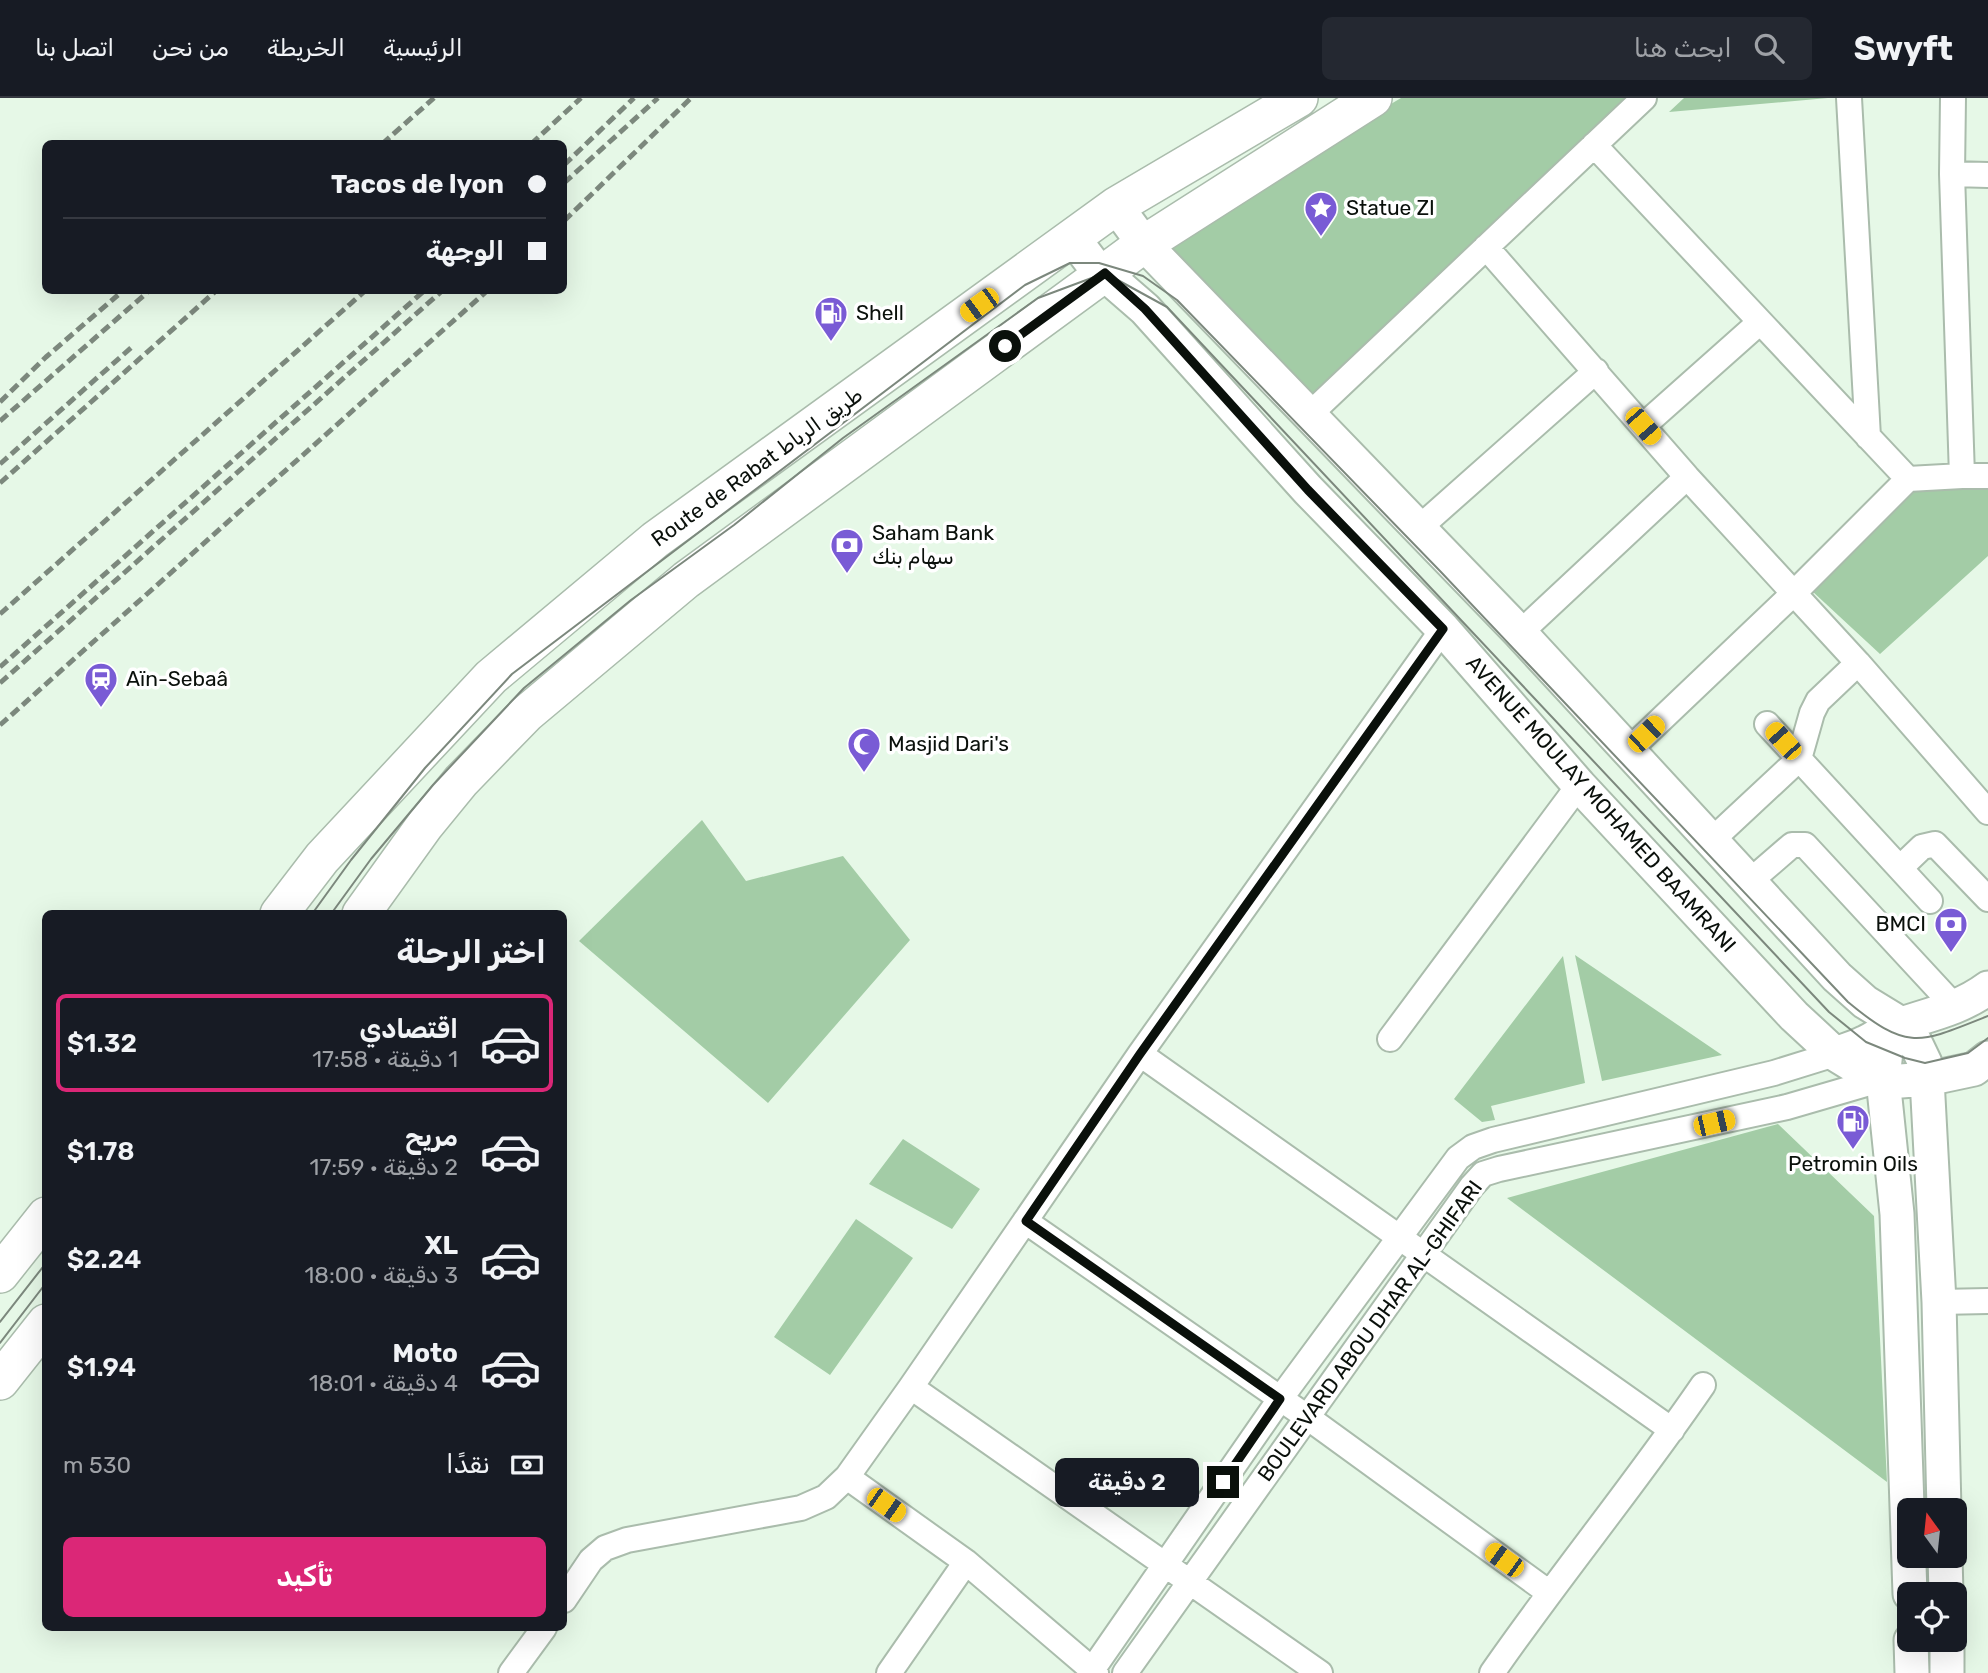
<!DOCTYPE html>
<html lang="ar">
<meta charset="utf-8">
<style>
:root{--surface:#171b24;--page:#242831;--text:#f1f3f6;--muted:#9ea1a6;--line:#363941;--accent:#db2777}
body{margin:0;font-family:Rubik,Vazirmatn,sans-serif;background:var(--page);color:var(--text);direction:rtl;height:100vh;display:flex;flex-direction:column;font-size:26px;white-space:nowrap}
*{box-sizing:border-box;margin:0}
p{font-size:23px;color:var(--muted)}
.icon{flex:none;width:38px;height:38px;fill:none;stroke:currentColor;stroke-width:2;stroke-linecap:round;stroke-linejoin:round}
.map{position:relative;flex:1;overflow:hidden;direction:ltr}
.panel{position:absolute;left:42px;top:812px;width:525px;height:721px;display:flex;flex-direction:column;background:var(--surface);border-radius:10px;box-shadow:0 7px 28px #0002;direction:rtl}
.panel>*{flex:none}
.guide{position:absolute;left:42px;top:42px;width:525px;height:154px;border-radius:10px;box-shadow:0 7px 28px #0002;direction:rtl;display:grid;align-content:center;height:154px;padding:0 21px;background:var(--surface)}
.needle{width:46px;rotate:345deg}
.tools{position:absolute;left:1897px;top:1400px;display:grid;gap:14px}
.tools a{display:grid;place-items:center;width:70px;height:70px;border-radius:10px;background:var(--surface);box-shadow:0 7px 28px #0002;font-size:35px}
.end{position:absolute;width:32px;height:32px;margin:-16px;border:9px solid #0a100b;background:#fff;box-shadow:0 0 0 4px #fff}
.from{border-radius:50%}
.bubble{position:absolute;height:49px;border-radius:10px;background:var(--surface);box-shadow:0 7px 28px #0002;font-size:23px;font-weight:600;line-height:49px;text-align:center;direction:rtl}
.car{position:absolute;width:21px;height:42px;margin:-21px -10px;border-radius:9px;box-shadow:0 0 5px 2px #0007;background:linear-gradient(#f5c518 24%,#345 0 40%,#f5c518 0 76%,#345 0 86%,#f5c518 0)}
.guide b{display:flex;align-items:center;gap:24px;height:66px;font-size:26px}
.guide b+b{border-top:2px solid var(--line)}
.guide i{width:18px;height:18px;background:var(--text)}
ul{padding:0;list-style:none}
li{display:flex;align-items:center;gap:21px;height:98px;margin:0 14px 10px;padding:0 7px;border:4px solid transparent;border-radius:10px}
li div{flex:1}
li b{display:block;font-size:26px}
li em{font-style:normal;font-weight:600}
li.active{border-color:var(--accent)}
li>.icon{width:63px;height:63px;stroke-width:1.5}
h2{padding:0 21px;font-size:32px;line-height:84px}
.pay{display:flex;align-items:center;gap:18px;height:77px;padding:0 21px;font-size:26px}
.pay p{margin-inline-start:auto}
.primary-button{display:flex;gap:14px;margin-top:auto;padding:14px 21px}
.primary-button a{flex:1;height:80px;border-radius:10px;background:var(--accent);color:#fff;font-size:28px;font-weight:600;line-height:80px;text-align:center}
header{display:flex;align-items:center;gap:42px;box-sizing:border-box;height:98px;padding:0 35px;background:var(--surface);border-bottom:2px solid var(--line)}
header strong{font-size:33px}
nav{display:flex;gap:38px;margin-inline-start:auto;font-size:24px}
.search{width:490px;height:63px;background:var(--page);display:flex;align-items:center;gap:18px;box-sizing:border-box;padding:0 24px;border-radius:10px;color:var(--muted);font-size:26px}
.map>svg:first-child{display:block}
.green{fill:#a3cca6}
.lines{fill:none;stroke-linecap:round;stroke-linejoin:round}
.street-casing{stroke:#aabcac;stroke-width:28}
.secondary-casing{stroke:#aabcac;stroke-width:37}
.primary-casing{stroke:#aabcac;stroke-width:40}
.street{stroke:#fff;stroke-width:24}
.secondary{stroke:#fff;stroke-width:33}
.primary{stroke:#fff;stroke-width:37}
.tram{stroke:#7c887d;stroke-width:2}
.rail{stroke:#7c887d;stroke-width:5;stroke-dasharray:10 5;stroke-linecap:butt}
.route{stroke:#0a100b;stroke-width:9}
.labels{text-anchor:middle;stroke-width:7;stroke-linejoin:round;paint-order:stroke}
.poi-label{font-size:21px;fill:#0a100b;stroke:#fff;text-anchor:start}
.street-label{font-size:21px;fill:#0a100b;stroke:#fff}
</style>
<header>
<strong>Swyft</strong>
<div class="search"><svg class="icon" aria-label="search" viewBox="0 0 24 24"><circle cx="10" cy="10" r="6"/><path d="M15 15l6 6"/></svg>ابحث هنا</div>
<nav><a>الرئيسية</a><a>الخريطة</a><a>من نحن</a><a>اتصل بنا</a></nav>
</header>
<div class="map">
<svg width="1988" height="1575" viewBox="0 0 1988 1575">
<rect width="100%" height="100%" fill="#e6f8e7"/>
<!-- green -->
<path class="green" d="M 1401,0 L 1651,0 L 1308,314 L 1156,146 Z
M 1684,0 L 1828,0 L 1669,14 Z
M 1908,381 L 1988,388 L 1988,458 L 1880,556 L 1812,493 Z
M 702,722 L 746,783 L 843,758 L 910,842 L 768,1005 L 579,843 Z
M 1575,857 L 1722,957 L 1602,983 Z
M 1563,858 L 1585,985 L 1491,1008 L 1495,1022 L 1482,1024 L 1454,1001 Z
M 1778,1026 L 1874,1118 L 1887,1384 L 1507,1100 Z
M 903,1041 L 980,1091 L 952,1131 L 869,1086 Z
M 856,1121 L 913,1160 L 830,1277 L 774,1239 Z"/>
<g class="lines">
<defs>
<path id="street" d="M 1849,0 L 1868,339
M 1953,0 L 1952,76 L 1962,378 L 1988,378
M 1594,47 L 1908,381
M 1952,76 L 1988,77
M 1486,149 L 1687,379 L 1858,565 L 1988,714
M 1310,316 L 1644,0
M 1643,328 L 1760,224
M 1419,430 L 1596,273
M 1520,535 L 1687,379
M 1767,626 L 1930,803
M 1628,653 L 1794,495 L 1908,381 L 1962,378
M 1711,743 L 1799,661 L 1812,615 L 1818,603 L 1858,565
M 1900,770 L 1922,749 L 1935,746 L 1988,801
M 1749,784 L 1792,747 L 1805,747 L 1955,909
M 1390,941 L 1579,687
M 1140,956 L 1672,1332
M 1025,1123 L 1307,1319 L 1548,1494
M 1939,1204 L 1988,1203
M 911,1289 L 1320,1575
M 847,1379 L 966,1464 L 1096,1575
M 564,1502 L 591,1462 L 605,1450 L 627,1442 L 801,1410 L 826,1399 L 847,1379 L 911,1289 L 1140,956 L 1443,531
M 511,1575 L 544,1530
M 889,1575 L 966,1464
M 1090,1575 L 1280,1301 L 1458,1060 L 1473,1049 L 1493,1042 L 1774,975 L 1835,956
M 1125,1575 L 1472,1088 L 1483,1076 L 1499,1071 L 1787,1009 L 1883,981
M 1492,1575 C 1560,1477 1636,1385 1703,1287"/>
<path id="secondary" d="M 1116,108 L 1144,146 L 1520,535 L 1837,879 L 1865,904 L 1901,926 L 1914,942 L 1925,965 L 1927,981 L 1939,1204 L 1944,1412
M 1073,140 L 1092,165 L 1145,211 L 1308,392 L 1443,531 L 1579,687 L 1794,918 L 1835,956 L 1866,975 L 1883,981 L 1901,983 L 1927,981 L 1974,971 L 1988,960
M 1901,926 L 1886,953 L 1883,981 L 1897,1116 L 1910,1496
M 1835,956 C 1846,952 1857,949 1866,944 C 1878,938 1889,930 1901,926 C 1932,916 1961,910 1988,890
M 1945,1458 L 1946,1496
M 1911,1542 L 1912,1575
M 1947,1542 L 1947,1575"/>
<path id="primary" d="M 279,816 L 322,760 L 491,579 L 655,442 L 1116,108 L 1299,0
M 361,816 L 425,727 L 461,683 L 526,616 L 686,482 L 1144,146 L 1373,0
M 0,1176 L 46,1118
M 0,1283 L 46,1225"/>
</defs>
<!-- street casing -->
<use href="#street" class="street-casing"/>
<!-- secondary casing -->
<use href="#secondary" class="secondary-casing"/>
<!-- primary casing -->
<use href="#primary" class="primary-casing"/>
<!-- street -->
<use href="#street" class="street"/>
<!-- secondary -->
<use href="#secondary" class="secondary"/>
<!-- primary -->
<use href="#primary" class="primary"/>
<!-- tram -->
<path class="tram" d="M 312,816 L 351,762 L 425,670 L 512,576 L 1025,187 L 1070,165 L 1099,165 L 1143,178 L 1177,202 L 1440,473 L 1848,904 C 1908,954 1920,945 1988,918
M 331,816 L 371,761 L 433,687 L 524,590 L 631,502 L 734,427 L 843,340 L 1038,200 L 1105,175 L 1167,209 L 1829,914 L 1866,944 L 1905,960 L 1925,965 L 1968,955 L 1988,940
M 0,1224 L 46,1165
M 0,1245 L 46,1185"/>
<!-- rail -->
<path class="rail" d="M 382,46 L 434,0
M 531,46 L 581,0
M 564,67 L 634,0
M 564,85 L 658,0
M 564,123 L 691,0
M 0,304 L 46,259 L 118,197
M 0,323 L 150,192
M 0,366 L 133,248
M 0,385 L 217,192
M 0,516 L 366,192
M 0,569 L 425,192
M 0,585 L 443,192
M 0,627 L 488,192"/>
</g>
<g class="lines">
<!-- route -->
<path class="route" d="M 1005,248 L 1105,175 L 1145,211 L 1308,392 L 1443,531 L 1140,956 L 1026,1123 L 1280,1301 L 1223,1384"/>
</g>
<!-- icons -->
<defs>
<symbol id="sight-pin" viewBox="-11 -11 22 30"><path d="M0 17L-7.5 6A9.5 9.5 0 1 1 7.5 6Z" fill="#795bd5" stroke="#fff"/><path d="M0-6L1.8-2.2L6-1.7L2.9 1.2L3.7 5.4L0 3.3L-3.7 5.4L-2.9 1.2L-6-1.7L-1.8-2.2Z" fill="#fff"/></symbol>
<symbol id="fuel-pin" viewBox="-11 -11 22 30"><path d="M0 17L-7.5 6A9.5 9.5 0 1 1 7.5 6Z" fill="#795bd5" stroke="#fff"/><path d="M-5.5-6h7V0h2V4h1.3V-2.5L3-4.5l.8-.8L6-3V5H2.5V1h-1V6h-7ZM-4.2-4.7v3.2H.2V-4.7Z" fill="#fff"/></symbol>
<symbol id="bank-pin" viewBox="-11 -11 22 30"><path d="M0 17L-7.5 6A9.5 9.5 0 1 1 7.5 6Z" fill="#795bd5" stroke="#fff"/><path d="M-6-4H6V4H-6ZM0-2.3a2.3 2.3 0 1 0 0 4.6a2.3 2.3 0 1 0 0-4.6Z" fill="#fff"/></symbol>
<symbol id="station-pin" viewBox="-11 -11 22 30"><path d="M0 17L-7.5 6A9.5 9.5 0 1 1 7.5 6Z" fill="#795bd5" stroke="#fff"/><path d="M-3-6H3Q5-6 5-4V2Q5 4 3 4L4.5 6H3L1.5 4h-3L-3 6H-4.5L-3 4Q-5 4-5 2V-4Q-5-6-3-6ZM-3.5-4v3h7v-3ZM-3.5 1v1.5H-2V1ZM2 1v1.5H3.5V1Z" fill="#fff"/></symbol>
<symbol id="mosque-pin" viewBox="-11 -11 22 30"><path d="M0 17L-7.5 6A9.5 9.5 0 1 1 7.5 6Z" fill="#795bd5" stroke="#fff"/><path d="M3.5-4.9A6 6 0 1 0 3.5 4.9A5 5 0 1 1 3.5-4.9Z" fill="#fff"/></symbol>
</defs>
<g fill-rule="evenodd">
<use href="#sight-pin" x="1302" y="91" width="38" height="52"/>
<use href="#fuel-pin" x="812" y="196" width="38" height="52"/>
<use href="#bank-pin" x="828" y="428" width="38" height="52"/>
<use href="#station-pin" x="82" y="562" width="38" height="52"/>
<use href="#mosque-pin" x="845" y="627" width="38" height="52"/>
<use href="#bank-pin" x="1932" y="807" width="38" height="52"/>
<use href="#fuel-pin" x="1834" y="1004" width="38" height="52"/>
</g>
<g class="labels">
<!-- poi labels -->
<g class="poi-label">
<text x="1346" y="117">Statue ZI</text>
<text x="856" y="222">Shell</text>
<text x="872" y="442">Saham Bank<tspan x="872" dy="24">سهام بنك</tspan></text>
<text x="126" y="588">Aïn-Sebaâ</text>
<text x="888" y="653">Masjid Dari's</text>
<text x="1926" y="833" text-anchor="end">BMCI</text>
<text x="1853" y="1073" text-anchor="middle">Petromin Oils</text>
</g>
<!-- street labels -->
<g class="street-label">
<text transform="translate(757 369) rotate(-36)" y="7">Route de Rabat طريق الرباط</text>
<text transform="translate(1601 706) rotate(48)" y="7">AVENUE MOULAY MOHAMED BAAMRANI</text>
<text transform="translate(1370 1233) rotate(-54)" y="7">BOULEVARD ABOU DHAR AL-GHIFARI</text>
</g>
</g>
</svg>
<div class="tools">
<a><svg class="needle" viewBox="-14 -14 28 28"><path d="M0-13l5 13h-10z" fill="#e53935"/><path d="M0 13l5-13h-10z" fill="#9ea1a6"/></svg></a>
<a><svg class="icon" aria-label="locate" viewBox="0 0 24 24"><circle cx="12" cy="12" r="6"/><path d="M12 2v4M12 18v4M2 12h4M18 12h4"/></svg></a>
</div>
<i class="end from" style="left:1005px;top:248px"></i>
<i class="end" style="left:1223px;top:1384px"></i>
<div class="bubble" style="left:1055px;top:1360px;width:144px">2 دقيقة</div>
<i class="car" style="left:979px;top:207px;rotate:234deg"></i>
<i class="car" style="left:1643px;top:328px;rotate:139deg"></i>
<i class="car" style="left:1646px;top:636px;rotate:46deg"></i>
<i class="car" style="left:1783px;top:643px;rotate:318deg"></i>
<i class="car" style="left:1714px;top:1025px;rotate:77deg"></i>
<i class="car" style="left:886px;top:1407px;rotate:125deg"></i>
<i class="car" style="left:1504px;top:1462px;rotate:306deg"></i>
<div class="guide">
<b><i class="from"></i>Tacos de lyon</b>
<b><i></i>الوجهة</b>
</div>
<section class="panel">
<h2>اختر الرحلة</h2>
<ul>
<li class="active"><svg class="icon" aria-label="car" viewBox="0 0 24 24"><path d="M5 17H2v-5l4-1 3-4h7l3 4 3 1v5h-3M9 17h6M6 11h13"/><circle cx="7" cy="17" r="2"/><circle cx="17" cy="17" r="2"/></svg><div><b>اقتصادي</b><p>1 دقيقة · 17:58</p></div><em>$1.32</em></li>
<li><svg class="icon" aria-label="car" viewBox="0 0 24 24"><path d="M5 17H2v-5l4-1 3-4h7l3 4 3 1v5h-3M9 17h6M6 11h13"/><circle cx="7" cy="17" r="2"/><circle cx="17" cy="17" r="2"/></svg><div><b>مريح</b><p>2 دقيقة · 17:59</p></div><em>$1.78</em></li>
<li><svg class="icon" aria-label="car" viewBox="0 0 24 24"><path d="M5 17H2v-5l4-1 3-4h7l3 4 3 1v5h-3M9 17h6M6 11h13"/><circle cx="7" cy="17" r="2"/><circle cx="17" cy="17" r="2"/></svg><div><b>XL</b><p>3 دقيقة · 18:00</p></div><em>$2.24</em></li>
<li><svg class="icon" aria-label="car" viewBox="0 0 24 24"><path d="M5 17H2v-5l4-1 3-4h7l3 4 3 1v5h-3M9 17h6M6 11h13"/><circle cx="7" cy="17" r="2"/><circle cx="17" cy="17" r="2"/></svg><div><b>Moto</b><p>4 دقيقة · 18:01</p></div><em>$1.94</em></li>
</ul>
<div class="pay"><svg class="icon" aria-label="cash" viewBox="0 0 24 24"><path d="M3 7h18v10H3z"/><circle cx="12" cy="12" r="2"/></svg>نقدًا<p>530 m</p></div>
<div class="primary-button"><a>تأكيد</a></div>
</section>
</div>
